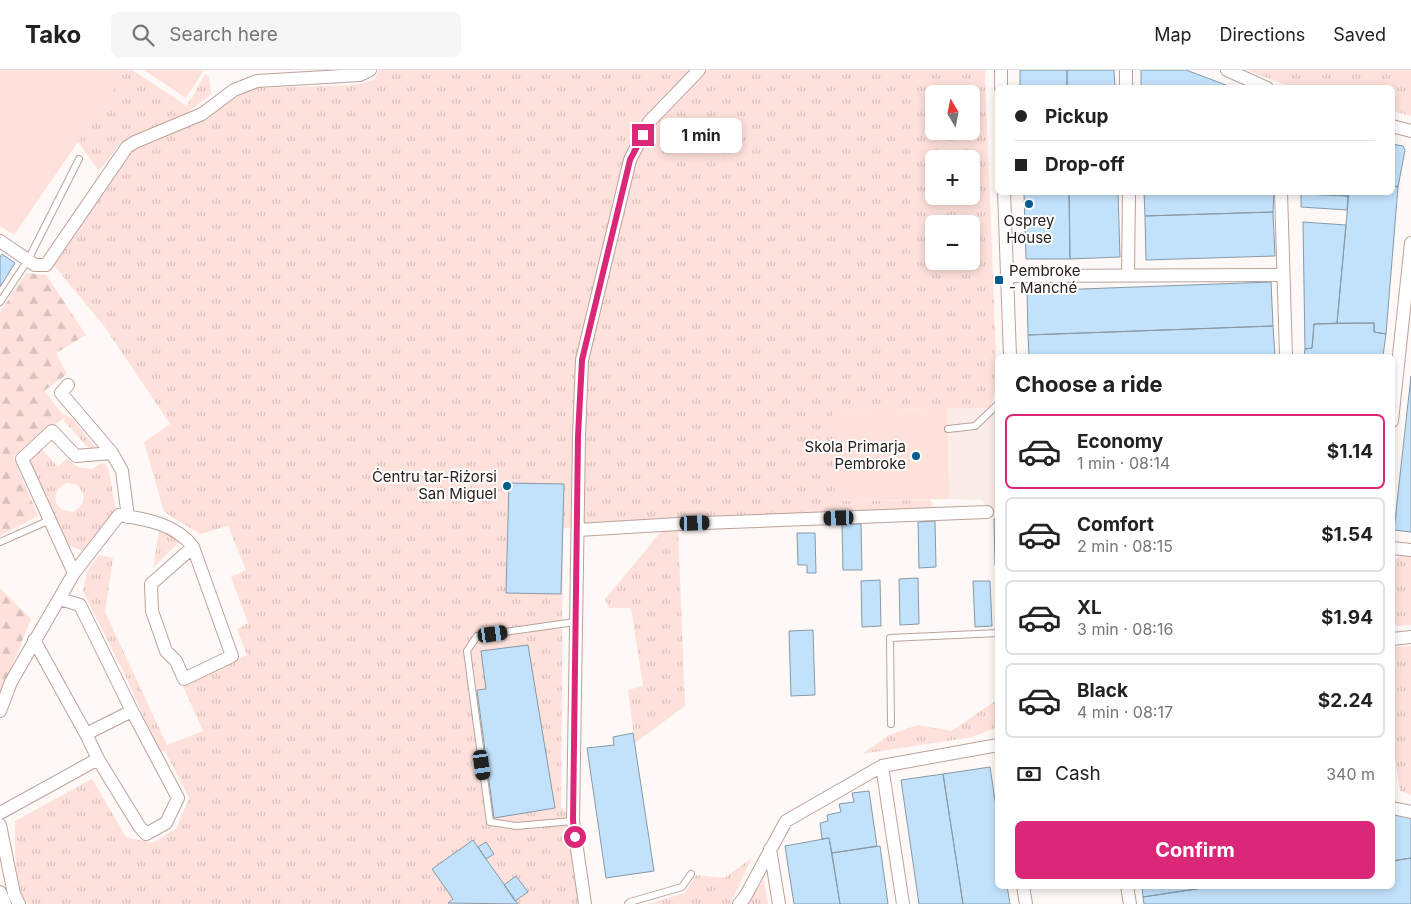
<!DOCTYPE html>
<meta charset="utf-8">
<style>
:root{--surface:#fff;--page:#f6f6f6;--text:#222;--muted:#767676;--line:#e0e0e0;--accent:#db2777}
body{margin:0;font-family:Inter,sans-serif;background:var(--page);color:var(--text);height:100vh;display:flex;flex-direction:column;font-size:19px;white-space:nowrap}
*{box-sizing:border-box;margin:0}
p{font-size:16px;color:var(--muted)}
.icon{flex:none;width:28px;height:28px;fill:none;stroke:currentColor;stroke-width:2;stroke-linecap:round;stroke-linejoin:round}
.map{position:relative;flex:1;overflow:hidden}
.drawer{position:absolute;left:995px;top:284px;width:400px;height:535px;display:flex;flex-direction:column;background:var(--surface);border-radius:8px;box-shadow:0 2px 8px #0003}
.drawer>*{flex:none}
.hud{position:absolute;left:995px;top:15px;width:400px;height:110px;border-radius:8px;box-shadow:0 2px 8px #0003;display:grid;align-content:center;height:110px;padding:0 20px;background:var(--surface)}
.needle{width:32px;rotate:350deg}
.fabs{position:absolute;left:925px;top:15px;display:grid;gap:10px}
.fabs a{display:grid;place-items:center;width:55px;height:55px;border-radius:8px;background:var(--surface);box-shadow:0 2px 8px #0003;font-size:25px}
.end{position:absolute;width:22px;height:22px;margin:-11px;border:6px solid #db2777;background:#fff;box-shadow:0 0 0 2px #fff}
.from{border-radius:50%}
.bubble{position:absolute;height:35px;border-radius:8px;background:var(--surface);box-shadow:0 2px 8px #0003;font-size:16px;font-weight:700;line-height:35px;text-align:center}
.car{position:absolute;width:15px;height:30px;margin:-15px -8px;border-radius:6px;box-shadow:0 0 4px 1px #0007;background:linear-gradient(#222 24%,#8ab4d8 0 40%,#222 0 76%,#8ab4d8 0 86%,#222 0)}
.hud b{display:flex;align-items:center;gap:18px;height:48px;font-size:19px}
.hud b+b{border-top:1px solid var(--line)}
.hud i{width:12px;height:12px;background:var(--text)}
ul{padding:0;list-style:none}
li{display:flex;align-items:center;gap:15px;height:75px;margin:0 10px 8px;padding:0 10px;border:2px solid var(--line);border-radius:8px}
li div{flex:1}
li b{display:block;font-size:19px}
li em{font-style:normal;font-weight:700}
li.current{border-color:var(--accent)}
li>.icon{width:45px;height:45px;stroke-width:1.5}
h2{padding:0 20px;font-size:22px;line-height:60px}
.pay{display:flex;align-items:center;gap:12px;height:55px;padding:0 20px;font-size:19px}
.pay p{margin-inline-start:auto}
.action{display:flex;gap:10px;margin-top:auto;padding:10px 20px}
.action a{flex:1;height:58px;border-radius:8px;background:var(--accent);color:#fff;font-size:20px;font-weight:700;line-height:58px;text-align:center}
header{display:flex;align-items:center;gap:30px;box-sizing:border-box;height:70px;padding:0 25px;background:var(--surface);border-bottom:1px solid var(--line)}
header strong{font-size:24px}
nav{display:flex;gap:28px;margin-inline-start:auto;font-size:18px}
.search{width:350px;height:45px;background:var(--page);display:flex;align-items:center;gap:12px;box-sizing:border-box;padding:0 18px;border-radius:8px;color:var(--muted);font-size:19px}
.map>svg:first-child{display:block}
.built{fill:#faece9}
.grass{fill:url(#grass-tufts);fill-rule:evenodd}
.forest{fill:url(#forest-firs)}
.pitch{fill:#fee1db}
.building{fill:#c2e2fc;stroke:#8699a8}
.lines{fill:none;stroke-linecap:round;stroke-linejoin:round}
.lane-casing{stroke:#bba29c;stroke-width:8}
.street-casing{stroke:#bba29c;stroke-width:14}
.lane{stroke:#fff;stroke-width:6}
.street{stroke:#fff;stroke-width:12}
.route{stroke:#db2777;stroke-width:6}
.poi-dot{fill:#025d8e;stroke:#fff;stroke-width:2}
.labels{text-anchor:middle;stroke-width:4;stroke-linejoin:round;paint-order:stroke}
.poi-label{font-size:15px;fill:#29201e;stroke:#fff;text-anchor:end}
</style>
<header>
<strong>Tako</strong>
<div class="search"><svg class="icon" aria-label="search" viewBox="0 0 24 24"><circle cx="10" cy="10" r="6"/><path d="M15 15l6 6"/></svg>Search here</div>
<nav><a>Map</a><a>Directions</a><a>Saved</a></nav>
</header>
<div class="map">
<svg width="1411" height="834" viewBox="0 0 1411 834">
<defs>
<pattern id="grass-tufts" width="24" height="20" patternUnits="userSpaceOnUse" patternTransform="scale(1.25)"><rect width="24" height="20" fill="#fee1db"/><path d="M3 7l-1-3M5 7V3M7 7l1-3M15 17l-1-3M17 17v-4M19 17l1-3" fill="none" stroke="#dac1bc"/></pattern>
<pattern id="forest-firs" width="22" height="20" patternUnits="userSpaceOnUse" patternTransform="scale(1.25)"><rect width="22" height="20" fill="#fee1db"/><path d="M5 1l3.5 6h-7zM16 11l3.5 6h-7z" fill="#dac1bc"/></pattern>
</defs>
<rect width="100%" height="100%" fill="#fef9f7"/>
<!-- built -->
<path class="built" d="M 990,338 L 997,343 L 997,449 L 994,449 L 982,430 L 949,429 L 836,431 L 833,341 Z"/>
<!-- grass -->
<path class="grass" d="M 103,0 L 132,0 L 187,36 L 205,4 L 209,7 L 211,24 L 182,47 L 120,74 L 99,101 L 78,72 L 119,11 Z
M 379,0 L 985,0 L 997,315 L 990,338 L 834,341 L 836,431 L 930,430 L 933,435 L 928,440 L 833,443 L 563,458 L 561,737 L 573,751 L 580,834 L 28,834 C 13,817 15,773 15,751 L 92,709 L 126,767 L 152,773 L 176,759 L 189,728 L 165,681 L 159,682 L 126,607 L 83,521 L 87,502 L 99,485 L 113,488 L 105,542 L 167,675 L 203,661 L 182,614 L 247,585 L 237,559 L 248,553 L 231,507 L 246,500 L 228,456 L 200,464 L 164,442 L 144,372 L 170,354 L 104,256 L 52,193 L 126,83 L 194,54 L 236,24 L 258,18 L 355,15 L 374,10 ZM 934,24 L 971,24 L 971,61 L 934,61 ZM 934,89 L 971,89 L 971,126 L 934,126 ZM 934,154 L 971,154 L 971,191 L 934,191 Z
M 1246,0 L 1411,0 L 1411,46 L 1393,41 L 1392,18 L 1291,17 Z
M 62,343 L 73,349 L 97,380 L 92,382 L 64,351 L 65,347 Z
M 39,376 L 58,397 L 67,389 L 78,397 L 92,399 L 100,394 L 105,393 L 109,401 L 116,441 L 82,481 L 64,473 L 27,388 ZM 67,413 L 77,415 C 87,425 85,436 73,442 L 62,440 L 56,433 C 54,423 58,417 67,413 Z
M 666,456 L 678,457 L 685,636 L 635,673 L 628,620 L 643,616 L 631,538 L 609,538 L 605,529 Z
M 159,461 L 180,471 L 153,498 Z
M 1405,483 L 1411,484 L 1411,555 L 1397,556 L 1393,550 L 1393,491 Z
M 1411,576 L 1411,725 L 1400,721 L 1392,668 L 1392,577 Z
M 997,630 L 997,651 L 995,653 L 995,658 L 973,667 L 862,684 L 889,665 L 918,655 L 951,661 Z
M 752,788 L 730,834 L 647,834 L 685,823 L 696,805 L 724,808 Z
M 764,809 L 768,834 L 746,834 Z"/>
<!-- forest -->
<path class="forest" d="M 26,203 L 46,205 L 86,265 L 56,283 L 67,304 L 44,321 L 65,347 L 13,387 L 38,446 L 0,466 L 0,242 Z
M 0,518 L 31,549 L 0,626 Z"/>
<!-- pitch -->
<path class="pitch" d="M 0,0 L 103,0 L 120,11 L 14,165 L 0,156 Z
M 144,0 L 204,0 L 186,28 Z
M 947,339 L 949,429 L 836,431 L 833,341 Z"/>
<!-- building -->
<path class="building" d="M 1020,0 L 1067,0 L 1067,18 L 1020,18 Z
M 1067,0 L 1114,0 L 1115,18 L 1067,18 Z
M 1141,0 L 1186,0 L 1234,18 L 1141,18 Z
M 1392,74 L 1403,76 L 1405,80 L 1398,117 L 1392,115 Z
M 1392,116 L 1398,117 L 1386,264 L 1374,262 L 1374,253 L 1337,253 L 1349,122 L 1392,122 Z
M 1024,122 L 1069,122 L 1070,189 L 1026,189 Z
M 1069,122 L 1118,122 L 1120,187 L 1070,189 Z
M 1144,122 L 1274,122 L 1273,142 L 1145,146 Z
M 1301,122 L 1349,122 L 1348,126 Z
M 1301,124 L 1348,126 L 1347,140 L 1301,137 Z
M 1273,142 L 1275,186 L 1146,190 L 1145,146 Z
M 1303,152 L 1346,155 L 1337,253 L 1314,254 L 1312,278 L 1305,279 Z
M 2,184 L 15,193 L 0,217 L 0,187 Z
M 1271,212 L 1273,256 L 1028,265 L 1027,221 Z
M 1374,253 L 1374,262 L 1386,264 L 1383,286 L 1304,286 L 1305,279 L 1312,278 L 1314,254 Z
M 1273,256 L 1275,286 L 1029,286 L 1028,265 Z
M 1411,306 L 1411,462 L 1394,460 Z
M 509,413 L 564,414 L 561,524 L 506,523 Z
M 994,449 L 998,449 L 998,495 L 995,495 Z
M 935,451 L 936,497 L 919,498 L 918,452 Z
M 842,454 L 861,454 L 862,500 L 843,500 Z
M 797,463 L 815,463 L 816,503 L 807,503 L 807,495 L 798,495 Z
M 918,508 L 919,554 L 900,555 L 899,509 Z
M 880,510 L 881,556 L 862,557 L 861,511 Z
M 973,511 L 990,511 L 992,556 L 975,557 Z
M 813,560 L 815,625 L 791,626 L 789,561 Z
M 528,575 L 555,738 L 494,748 L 477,620 L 486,619 L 481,581 Z
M 633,663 L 654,801 L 606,808 L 587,678 L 614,675 L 613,667 Z
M 990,697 L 998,750 L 998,816 L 1007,816 L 1010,834 L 963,834 L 943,704 Z
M 943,704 L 963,834 L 919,834 L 901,710 Z
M 869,721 L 877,776 L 832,783 L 829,768 L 822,769 L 820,753 L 828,751 L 827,745 L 841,742 L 839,734 L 854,732 L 852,723 Z
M 1411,743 L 1411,788 L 1392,791 L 1392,746 Z
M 829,768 L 840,834 L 794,834 L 785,776 Z
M 473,770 L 486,789 L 518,834 L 448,833 L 453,829 L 432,799 Z
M 486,772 L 494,784 L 486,789 L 478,777 Z
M 880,776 L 888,834 L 840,834 L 832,783 Z
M 1411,788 L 1411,834 L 1144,834 L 1143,827 L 1216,816 L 1392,816 L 1392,791 Z
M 516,806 L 528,822 L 515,831 L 504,815 Z
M 1142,816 L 1216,816 L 1143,827 Z"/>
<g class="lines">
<defs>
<path id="lane" d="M 0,232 L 28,190 L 79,89
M 948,359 L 975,356 L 998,334
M 0,472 L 50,450
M 891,654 L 890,568 L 998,563
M 573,751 L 516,756 L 490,752 L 467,581 L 477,566 L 575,552
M 628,834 L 630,832 L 682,817 L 691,804"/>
<path id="street" d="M 1001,0 L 1001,18
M 1126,0 L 1126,18
M 1227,0 L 1267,18
M 1392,56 L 1411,61
M 1004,122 L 1010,286
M 1281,122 L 1286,286
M 0,171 L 35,195 L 46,195 L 127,77 L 135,72 L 202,44 L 234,20 L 257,11 L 360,5 L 370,0
M 1128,205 L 1129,122
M 1007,206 L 1283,205
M 68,315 L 61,323 L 112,383 L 122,401 L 128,447
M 1392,351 L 1411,173
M 578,460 L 678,454 L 987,442
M 1392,478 L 1411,480
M 74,503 L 22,389 L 52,361 L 76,386 L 112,383
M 1392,569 L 1411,567
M 34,570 L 86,664 L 98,689 L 139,756 L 146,764 L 166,753 L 178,728 L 132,641 L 80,535 L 60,529
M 0,641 L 11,612 L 74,503 L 119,445 C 146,449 176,454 193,477 L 232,586 L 184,609 L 176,591 L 166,581 L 152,541 L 151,514 L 193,477
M 86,664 L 132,641
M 882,696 L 903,834
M 1392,738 L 1411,742
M 0,743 L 98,689
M 0,755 L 14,824 L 19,834
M 770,779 L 779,834
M 1023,816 L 1026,834
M 1127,816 L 1130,834
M 0,822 L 5,834
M 585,834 L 573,751 L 579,366 L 582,290 L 630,90 L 649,52 L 699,0
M 739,834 L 745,827 L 786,751 L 882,696 L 998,675"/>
</defs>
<!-- lane casing -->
<use href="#lane" class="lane-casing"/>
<!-- street casing -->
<use href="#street" class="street-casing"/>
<!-- lane -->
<use href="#lane" class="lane"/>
<!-- street -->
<use href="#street" class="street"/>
</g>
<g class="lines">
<!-- route -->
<path class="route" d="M 575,767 L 573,751 L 578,366 L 582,290 L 630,90 L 643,65"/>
</g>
<!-- markers -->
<g class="poi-dot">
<circle cx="1029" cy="134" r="5"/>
<rect x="994" y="205" width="10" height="10" rx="2.5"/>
<circle cx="916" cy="386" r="5"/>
<circle cx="507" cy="416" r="5"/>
</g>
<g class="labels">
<!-- poi labels -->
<g class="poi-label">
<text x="1029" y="156" text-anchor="middle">Osprey<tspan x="1029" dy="17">House</tspan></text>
<text x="1009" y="206" text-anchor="start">Pembroke<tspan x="1009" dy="17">- Manché</tspan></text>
<text x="906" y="382">Skola Primarja<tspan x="906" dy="17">Pembroke</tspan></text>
<text x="497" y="412">Ċentru tar-Riżorsi<tspan x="497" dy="17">San Miguel</tspan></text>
</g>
</g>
</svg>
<div class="fabs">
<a><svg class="needle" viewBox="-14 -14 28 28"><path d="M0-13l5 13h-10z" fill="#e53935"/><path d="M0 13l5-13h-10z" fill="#767676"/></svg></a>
<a>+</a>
<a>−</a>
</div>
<i class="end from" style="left:575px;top:767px"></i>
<i class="end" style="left:643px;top:65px"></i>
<div class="bubble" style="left:660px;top:48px;width:82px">1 min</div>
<i class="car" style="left:839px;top:448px;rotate:268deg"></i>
<i class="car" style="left:695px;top:453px;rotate:88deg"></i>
<i class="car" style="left:493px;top:564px;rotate:82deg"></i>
<i class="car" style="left:482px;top:695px;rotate:172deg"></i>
<div class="hud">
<b><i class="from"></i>Pickup</b>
<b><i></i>Drop-off</b>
</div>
<section class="drawer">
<h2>Choose a ride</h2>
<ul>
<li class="current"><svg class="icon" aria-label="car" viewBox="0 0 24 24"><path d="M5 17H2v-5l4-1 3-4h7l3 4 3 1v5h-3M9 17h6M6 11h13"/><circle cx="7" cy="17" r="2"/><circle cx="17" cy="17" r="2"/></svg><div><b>Economy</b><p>1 min · 08:14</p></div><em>$1.14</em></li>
<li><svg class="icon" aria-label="car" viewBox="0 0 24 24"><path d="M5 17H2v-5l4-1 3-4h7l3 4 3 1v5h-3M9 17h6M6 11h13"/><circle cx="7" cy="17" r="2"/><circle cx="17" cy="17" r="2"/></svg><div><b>Comfort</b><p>2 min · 08:15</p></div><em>$1.54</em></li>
<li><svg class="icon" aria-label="car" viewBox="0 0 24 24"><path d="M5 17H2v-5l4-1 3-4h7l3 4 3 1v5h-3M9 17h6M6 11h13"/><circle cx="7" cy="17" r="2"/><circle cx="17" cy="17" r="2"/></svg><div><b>XL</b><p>3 min · 08:16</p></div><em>$1.94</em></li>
<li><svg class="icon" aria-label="car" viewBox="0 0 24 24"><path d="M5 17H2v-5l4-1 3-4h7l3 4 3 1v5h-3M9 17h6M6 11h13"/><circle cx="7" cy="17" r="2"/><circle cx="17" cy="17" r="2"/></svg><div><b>Black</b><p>4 min · 08:17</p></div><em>$2.24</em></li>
</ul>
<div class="pay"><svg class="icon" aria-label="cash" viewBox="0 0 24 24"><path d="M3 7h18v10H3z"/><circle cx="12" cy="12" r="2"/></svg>Cash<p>340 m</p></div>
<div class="action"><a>Confirm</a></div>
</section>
</div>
